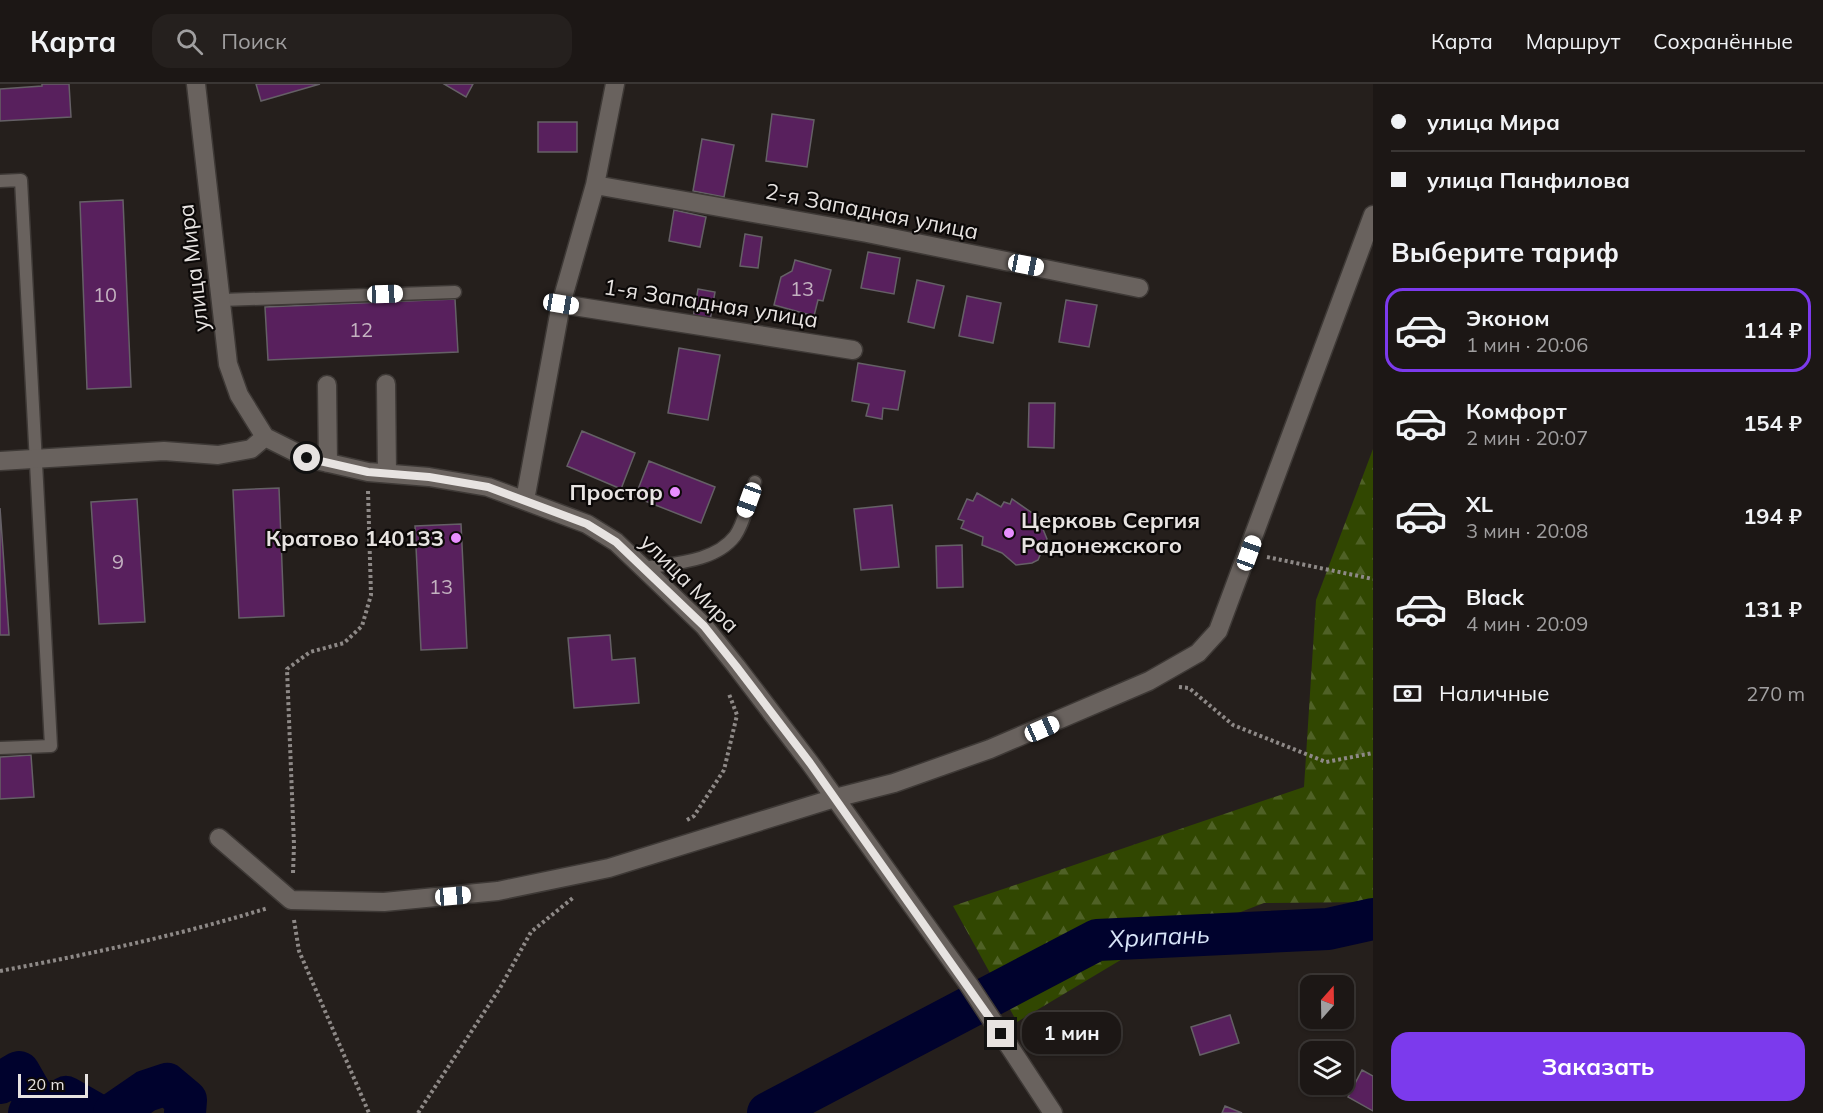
<!DOCTYPE html>
<html lang="ru">
<meta charset="utf-8">
<style>
:root{--surface:#1c1715;--page:#25201e;--text:#f1f3f6;--muted:#a09fa0;--line:#3a3634;--accent:#7c3aed}
body{margin:0;font-family:Mulish,sans-serif;background:var(--page);color:var(--text);height:100vh;display:flex;flex-direction:column;font-size:22px;white-space:nowrap}
*{box-sizing:border-box;margin:0}
p{font-size:20px;color:var(--muted)}
.icon{flex:none;width:33px;height:33px;fill:none;stroke:currentColor;stroke-width:2;stroke-linecap:round;stroke-linejoin:round}
.map{position:relative;flex:1;overflow:hidden}
.side{display:flex;flex-direction:column;background:var(--surface);width:450px}
.side>*{flex:none}
.top-card{display:grid;align-content:center;height:132px;padding:0 18px;background:var(--surface)}
.needle{width:39px;rotate:20deg}
.fabs{position:absolute;left:1300px;top:891px;display:grid;gap:12px}
.fabs a{display:grid;place-items:center;width:54px;height:54px;border-radius:12px;background:var(--surface);box-shadow:0 2px 4px #0004,0 0 0 2px var(--line);font-size:30px}
.scale{position:absolute;left:18px;bottom:15px;width:70px;box-sizing:border-box;padding-left:6px;border:3px solid #e7e3e1;border-top:0;font-size:16px;line-height:21px;white-space:nowrap;color:#e7e3e1;-webkit-text-stroke:4px #0c0908;paint-order:stroke}
.end{position:absolute;width:27px;height:27px;margin:-14px;border:8px solid #e7e3e1;background:#111;box-shadow:0 0 0 3px #111}
.from{border-radius:50%}
.bubble{position:absolute;height:42px;border-radius:18px;background:var(--surface);box-shadow:0 2px 4px #0004,0 0 0 2px var(--line);font-size:20px;font-weight:700;line-height:42px;text-align:center}
.car{position:absolute;width:18px;height:36px;margin:-18px -9px;border-radius:8px;box-shadow:0 0 4px 2px #0007;background:linear-gradient(#fff 24%,#345 0 40%,#fff 0 76%,#345 0 86%,#fff 0)}
.top-card b{display:flex;align-items:center;gap:21px;height:57px;font-size:22px}
.top-card b+b{border-top:2px solid var(--line)}
.top-card i{width:15px;height:15px;background:var(--text)}
ul{padding:0;list-style:none}
li{display:flex;align-items:center;gap:18px;height:84px;margin:0 12px 9px;padding:0 6px;border:3px solid transparent;border-radius:18px}
li div{flex:1}
li b{display:block;font-size:22px}
li em{font-style:normal;font-weight:700}
li.active{border-color:var(--accent)}
li>.icon{width:54px;height:54px;stroke-width:1.5}
h2{padding:0 18px;font-size:27px;line-height:72px}
.pay{display:flex;align-items:center;gap:15px;height:66px;padding:0 18px;font-size:22px}
.pay p{margin-inline-start:auto}
.action{display:flex;gap:12px;margin-top:auto;padding:12px 18px}
.action a{flex:1;height:69px;border-radius:18px;background:var(--accent);color:#fff;font-size:24px;font-weight:700;line-height:69px;text-align:center}
header{display:flex;align-items:center;gap:36px;box-sizing:border-box;height:84px;padding:0 30px;background:var(--surface);border-bottom:2px solid var(--line)}
header strong{font-size:28px}
nav{display:flex;gap:33px;margin-inline-start:auto;font-size:21px}
.search{width:420px;height:54px;background:var(--page);display:flex;align-items:center;gap:15px;box-sizing:border-box;padding:0 21px;border-radius:18px;color:var(--muted);font-size:22px}
main{display:flex;flex:1;min-height:0}
.map>svg:first-child{display:block}
.forest{fill:url(#forest-firs)}
.lines{fill:none;stroke-linecap:round;stroke-linejoin:round}
.river{stroke:#00022d;stroke-width:42}
.building{fill:#58205d;stroke:#656066;stroke-width:1.5}
.service-casing{stroke:#3e3936;stroke-width:15}
.minor-casing{stroke:#3e3936;stroke-width:21}
.path{stroke:#8e8987;stroke-width:4;stroke-dasharray:3 3;stroke-linecap:butt}
.service{stroke:#69625e;stroke-width:12}
.minor{stroke:#69625e;stroke-width:18}
.route{stroke:#e7e3e1;stroke-width:8}
.poi-dot{fill:#e88eff;stroke:#0c0908;stroke-width:2}
.labels{text-anchor:middle;stroke-width:4.5;stroke-linejoin:round;paint-order:stroke}
.number-label{font-size:20px;fill:#c3b2c0}
.street-label{font-size:22px;fill:#e7e3e1;stroke:#0c0908}
.poi-label{font-size:22px;font-weight:bold;fill:#e7e3e1;stroke:#0c0908;text-anchor:end}
.water-label{font-size:24px;font-style:italic;fill:#d8e5f8;stroke:#0c0908}
</style>
<header>
<strong>Карта</strong>
<div class="search"><svg class="icon" aria-label="search" viewBox="0 0 24 24"><circle cx="10" cy="10" r="6"/><path d="M15 15l6 6"/></svg>Поиск</div>
<nav><a>Карта</a><a>Маршрут</a><a>Сохранённые</a></nav>
</header>
<main>
<div class="map">
<svg width="1373" height="1029" viewBox="0 0 1373 1029">
<defs>
<pattern id="forest-firs" width="22" height="20" patternUnits="userSpaceOnUse" patternTransform="scale(1.5)"><rect width="22" height="20" fill="#314701"/><path d="M5 1l3.5 6h-7zM16 11l3.5 6h-7z" fill="#4f6126"/></pattern>
</defs>
<rect width="100%" height="100%" fill="#251f1c"/>
<!-- forest -->
<path class="forest" d="M 1373,365 L 1373,818 L 1264,819 L 1129,871 L 1017,938 L 953,822 L 1304,703 L 1316,516 Z"/>
<g class="lines">
<!-- river -->
<g class="river">
<path d="M 0,999 L 19,988 L 35,1016 L 29,1029"/>
<path d="M 39,1029 L 66,1013 L 94,1029"/>
<path d="M 114,1029 L 146,1007 L 167,1000 L 186,1016 L 185,1029"/>
<path id="s1" d="M 768,1029 L 1097,856 L 1328,845 L 1373,835"/>
</g>
</g>
<!-- building -->
<path class="building" d="M 42,0 L 69,0 L 71,33 L 0,37 L 0,5 L 42,2 Z
M 256,0 L 320,0 L 261,17 Z
M 444,0 L 473,0 L 466,13 Z
M 772,30 L 814,36 L 807,83 L 766,77 Z
M 538,38 L 577,38 L 577,68 L 538,68 Z
M 702,55 L 734,61 L 724,113 L 693,107 Z
M 123,116 L 131,303 L 87,305 L 80,118 Z
M 674,126 L 706,133 L 700,163 L 669,157 Z
M 745,150 L 762,153 L 758,184 L 740,182 Z
M 868,168 L 900,174 L 894,210 L 861,204 Z
M 795,176 L 831,186 L 823,217 L 818,216 L 814,232 L 774,221 L 781,193 L 792,187 Z
M 917,196 L 944,202 L 934,244 L 908,238 Z
M 698,205 L 715,208 L 710,237 L 693,234 Z
M 967,212 L 1001,219 L 993,259 L 959,252 Z
M 455,215 L 458,268 L 268,276 L 265,223 Z
M 1066,216 L 1097,221 L 1089,263 L 1059,258 Z
M 679,264 L 720,271 L 708,336 L 668,329 Z
M 858,279 L 905,287 L 898,326 L 883,324 L 882,335 L 866,332 L 869,320 L 852,317 Z
M 1029,319 L 1055,319 L 1054,364 L 1028,363 Z
M 582,347 L 635,369 L 621,405 L 567,382 Z
M 649,377 L 715,403 L 701,439 L 635,413 Z
M 279,404 L 284,532 L 239,534 L 233,406 Z
M 977,409 L 1001,423 L 1004,418 L 1010,420 L 1012,415 L 1038,433 L 1047,455 L 1038,476 L 1032,479 L 1016,481 L 1002,469 L 982,461 L 983,453 L 961,444 L 964,437 L 958,435 L 967,415 L 973,417 Z
M 137,415 L 145,538 L 99,540 L 91,418 Z
M 892,421 L 899,483 L 861,486 L 854,425 Z
M 0,424 L 9,551 L 0,551 Z
M 461,440 L 467,564 L 421,566 L 415,442 Z
M 962,461 L 963,503 L 937,504 L 936,462 Z
M 610,551 L 612,576 L 635,574 L 639,619 L 574,624 L 568,554 Z
M 31,671 L 34,713 L 0,715 L 0,673 Z
M 1230,931 L 1239,959 L 1200,971 L 1191,943 Z
M 1362,986 L 1373,992 L 1373,1027 L 1348,1013 Z
M 1225,1022 L 1242,1029 L 1222,1029 Z"/>
<g class="lines">
<defs>
<path id="service" d="M 0,97 L 21,96 L 51,662 L 0,664
M 222,216 L 455,208
M 644,484 C 674,479 715,478 735,452 C 745,438 749,414 755,398"/>
<path id="minor" d="M 196,0 L 228,280 L 239,311 L 265,353 L 307,374 L 368,388 L 429,393 L 488,403 L 587,440 L 616,458 L 704,542 L 736,582 L 810,679 L 969,901 L 1053,1029
M 595,101 L 867,149 L 1139,204
M 561,220 L 853,266
M 386,300 L 387,389
M 327,301 L 328,379
M 0,377 L 164,367 L 218,371 L 251,365 L 265,353
M 525,416 L 561,220 L 595,101 L 615,0
M 219,754 L 291,816 L 384,818 L 498,807 L 609,784 L 835,714 L 894,699 L 990,665 L 1149,597 L 1198,569 L 1218,547 L 1373,131"/>
</defs>
<!-- service casing -->
<use href="#service" class="service-casing"/>
<!-- minor casing -->
<use href="#minor" class="minor-casing"/>
<!-- path -->
<path class="path" d="M 1267,473 L 1373,495
M 1179,603 L 1189,604 L 1233,641 L 1326,678 L 1373,669
M 687,736 L 694,732 L 724,686 L 737,631 L 729,610
M 293,789 L 294,761 L 287,585 L 310,568 L 344,559 L 362,542 L 371,511 L 368,407
M 294,836 L 299,867 L 369,1029
M 0,887 C 90,870 180,851 268,824
M 418,1029 L 500,904 L 531,848 L 574,813"/>
<!-- service -->
<use href="#service" class="service"/>
<!-- minor -->
<use href="#minor" class="minor"/>
</g>
<g class="lines">
<!-- route -->
<path class="route" d="M 307,374 L 368,388 L 429,393 L 488,403 L 587,440 L 616,458 L 704,542 L 736,582 L 810,679 L 1001,950"/>
</g>
<!-- markers -->
<g class="poi-dot">
<circle cx="675" cy="408" r="6"/>
<circle cx="1009" cy="449" r="6"/>
<circle cx="456" cy="454" r="6"/>
</g>
<g class="labels">
<!-- number labels -->
<g class="number-label">
<text x="802" y="212">13</text>
<text x="105" y="218">10</text>
<text x="361" y="253">12</text>
<text x="118" y="485">9</text>
<text x="441" y="510">13</text>
</g>
<!-- street labels -->
<g class="street-label">
<text transform="translate(872 127) rotate(11)" y="8">2-я Западная улица</text>
<text transform="translate(193 184) rotate(-97)" y="8">улица Мира</text>
<text transform="translate(711 219) rotate(9)" y="8">1-я Западная улица</text>
<text transform="translate(690 499) rotate(45)" y="8">улица Мира</text>
</g>
<!-- poi labels -->
<g class="poi-label">
<text x="663" y="416">Простор</text>
<text x="1021" y="444" text-anchor="start">Церковь Сергия<tspan x="1021" dy="25">Радонежского</tspan></text>
<text x="444" y="462">Кратово 140133</text>
</g>
<!-- water labels -->
<g class="water-label">
<text dy="8" stroke="none"><textPath href="#s1" startOffset="434">Хрипань</textPath></text>
</g>
</g>
</svg>
<div class="fabs">
<a><svg class="needle" viewBox="-14 -14 28 28"><path d="M0-13l5 13h-10z" fill="#e53935"/><path d="M0 13l5-13h-10z" fill="#a09fa0"/></svg></a>
<a><svg class="icon" aria-label="layers" viewBox="0 0 24 24"><path d="M12 4l9 5-9 5-9-5zM3 14l9 5 9-5"/></svg></a>
</div>
<div class="scale">20 m</div>
<i class="end from" style="left:307px;top:374px"></i>
<i class="end" style="left:1001px;top:950px"></i>
<div class="bubble" style="left:1022px;top:928px;width:99px">1 мин</div>
<i class="car" style="left:1026px;top:181px;rotate:101deg"></i>
<i class="car" style="left:385px;top:210px;rotate:88deg"></i>
<i class="car" style="left:561px;top:220px;rotate:99deg"></i>
<i class="car" style="left:749px;top:416px;rotate:200deg"></i>
<i class="car" style="left:1249px;top:469px;rotate:20deg"></i>
<i class="car" style="left:1042px;top:645px;rotate:66deg"></i>
<i class="car" style="left:453px;top:812px;rotate:85deg"></i>
</div>
<section class="side">
<div class="top-card">
<b><i class="from"></i>улица Мира</b>
<b><i></i>улица Панфилова</b>
</div>
<h2>Выберите тариф</h2>
<ul>
<li class="active"><svg class="icon" aria-label="car" viewBox="0 0 24 24"><path d="M5 17H2v-5l4-1 3-4h7l3 4 3 1v5h-3M9 17h6M6 11h13"/><circle cx="7" cy="17" r="2"/><circle cx="17" cy="17" r="2"/></svg><div><b>Эконом</b><p>1 мин · 20:06</p></div><em>114 ₽</em></li>
<li><svg class="icon" aria-label="car" viewBox="0 0 24 24"><path d="M5 17H2v-5l4-1 3-4h7l3 4 3 1v5h-3M9 17h6M6 11h13"/><circle cx="7" cy="17" r="2"/><circle cx="17" cy="17" r="2"/></svg><div><b>Комфорт</b><p>2 мин · 20:07</p></div><em>154 ₽</em></li>
<li><svg class="icon" aria-label="car" viewBox="0 0 24 24"><path d="M5 17H2v-5l4-1 3-4h7l3 4 3 1v5h-3M9 17h6M6 11h13"/><circle cx="7" cy="17" r="2"/><circle cx="17" cy="17" r="2"/></svg><div><b>XL</b><p>3 мин · 20:08</p></div><em>194 ₽</em></li>
<li><svg class="icon" aria-label="car" viewBox="0 0 24 24"><path d="M5 17H2v-5l4-1 3-4h7l3 4 3 1v5h-3M9 17h6M6 11h13"/><circle cx="7" cy="17" r="2"/><circle cx="17" cy="17" r="2"/></svg><div><b>Black</b><p>4 мин · 20:09</p></div><em>131 ₽</em></li>
</ul>
<div class="pay"><svg class="icon" aria-label="cash" viewBox="0 0 24 24"><path d="M3 7h18v10H3z"/><circle cx="12" cy="12" r="2"/></svg>Наличные<p>270 m</p></div>
<div class="action"><a>Заказать</a></div>
</section>
</main>
